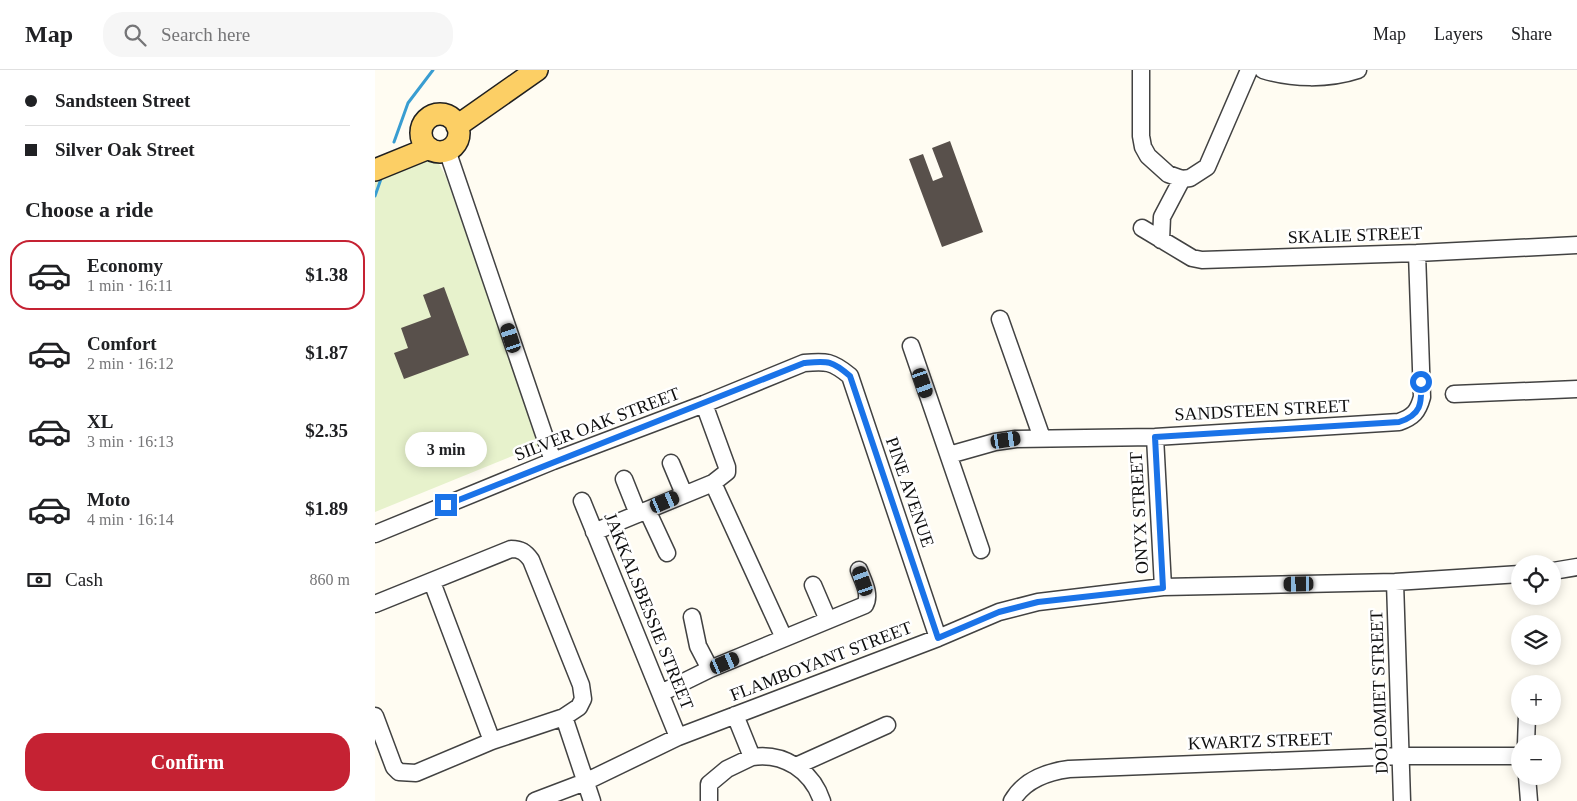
<!DOCTYPE html>
<meta charset="utf-8">
<style>
:root{--surface:#fff;--page:#f6f6f6;--text:#202124;--muted:#757577;--line:#e0e0e0;--accent:#c52233}
body{margin:0;font-family:Georgia,serif;background:var(--page);color:var(--text);height:100vh;display:flex;flex-direction:column;font-size:19px;white-space:nowrap}
*{box-sizing:border-box;margin:0}
p{font-size:16px;color:var(--muted)}
.icon{flex:none;width:28px;height:28px;fill:none;stroke:currentColor;stroke-width:2;stroke-linecap:round;stroke-linejoin:round}
.map{position:relative;flex:1;overflow:hidden}
.panel{display:flex;flex-direction:column;background:var(--surface);width:375px}
.panel>*{flex:none}
.banner{display:grid;align-content:center;height:110px;padding:0 25px;background:var(--surface)}
.tools{position:absolute;left:1136px;top:485px;display:grid;gap:10px}
.tools a{display:grid;place-items:center;width:50px;height:50px;border-radius:50%;background:var(--surface);box-shadow:0 2px 12px #0003;font-size:25px}
.end{position:absolute;width:22px;height:22px;margin:-11px;border:6px solid #1a73e8;background:#fff;box-shadow:0 0 0 2px #fff}
.from{border-radius:50%}
.bubble{position:absolute;height:35px;border-radius:18px;background:var(--surface);box-shadow:0 2px 12px #0003;font-size:16px;font-weight:600;line-height:35px;text-align:center}
.car{position:absolute;width:15px;height:30px;margin:-15px -8px;border-radius:6px;box-shadow:0 0 4px 1px #0007;background:linear-gradient(#222 24%,#8ab4d8 0 40%,#222 0 76%,#8ab4d8 0 86%,#222 0)}
.banner b{display:flex;align-items:center;gap:18px;height:48px;font-size:19px}
.banner b+b{border-top:1px solid var(--line)}
.banner i{width:12px;height:12px;background:var(--text)}
ul{padding:0;list-style:none}
li{display:flex;align-items:center;gap:15px;height:70px;margin:0 10px 8px;padding:0 15px;border:2px solid transparent;border-radius:20px}
li div{flex:1}
li b{display:block;font-size:19px}
li em{font-style:normal;font-weight:600}
li.active{border-color:var(--accent)}
li>.icon{width:45px;height:45px;stroke-width:1.5}
h2{padding:0 25px;font-size:22px;line-height:60px}
.pay{display:flex;align-items:center;gap:12px;height:55px;padding:0 25px;font-size:19px}
.pay p{margin-inline-start:auto}
.button{display:flex;gap:10px;margin-top:auto;padding:10px 25px}
.button a{flex:1;height:58px;border-radius:20px;background:var(--accent);color:#fff;font-size:20px;font-weight:600;line-height:58px;text-align:center}
header{display:flex;align-items:center;gap:30px;box-sizing:border-box;height:70px;padding:0 25px;background:var(--surface);border-bottom:1px solid var(--line)}
header strong{font-size:24px}
nav{display:flex;gap:28px;margin-inline-start:auto;font-size:18px}
.search{width:350px;height:45px;background:var(--page);display:flex;align-items:center;gap:12px;box-sizing:border-box;padding:0 18px;border-radius:20px;color:var(--muted);font-size:19px}
main{display:flex;flex:1;min-height:0}
.map>svg:first-child{display:block}
.pitch{fill:#e7f2cc}
.lines{fill:none;stroke-linecap:round;stroke-linejoin:round}
.stream{stroke:#399dd1;stroke-width:3}
.building{fill:#58504b}
.minor-casing{stroke:#424242;stroke-width:19}
.major-casing{stroke:#202020;stroke-width:24}
.minor{stroke:#fff;stroke-width:16}
.major{stroke:#fccf65;stroke-width:21}
.route{stroke:#1a73e8;stroke-width:6}
.labels{text-anchor:middle;stroke-width:5;stroke-linejoin:round;paint-order:stroke}
.street-label{font-size:18px;fill:#0f0f0f;stroke:#fff}
</style>
<header>
<strong>Map</strong>
<div class="search"><svg class="icon" aria-label="search" viewBox="0 0 24 24"><circle cx="10" cy="10" r="6"/><path d="M15 15l6 6"/></svg>Search here</div>
<nav><a>Map</a><a>Layers</a><a>Share</a></nav>
</header>
<main>
<section class="panel">
<div class="banner">
<b><i class="from"></i>Sandsteen Street</b>
<b><i></i>Silver Oak Street</b>
</div>
<h2>Choose a ride</h2>
<ul>
<li class="active"><svg class="icon" aria-label="car" viewBox="0 0 24 24"><path d="M5 17H2v-5l4-1 3-4h7l3 4 3 1v5h-3M9 17h6M6 11h13"/><circle cx="7" cy="17" r="2"/><circle cx="17" cy="17" r="2"/></svg><div><b>Economy</b><p>1 min · 16:11</p></div><em>$1.38</em></li>
<li><svg class="icon" aria-label="car" viewBox="0 0 24 24"><path d="M5 17H2v-5l4-1 3-4h7l3 4 3 1v5h-3M9 17h6M6 11h13"/><circle cx="7" cy="17" r="2"/><circle cx="17" cy="17" r="2"/></svg><div><b>Comfort</b><p>2 min · 16:12</p></div><em>$1.87</em></li>
<li><svg class="icon" aria-label="car" viewBox="0 0 24 24"><path d="M5 17H2v-5l4-1 3-4h7l3 4 3 1v5h-3M9 17h6M6 11h13"/><circle cx="7" cy="17" r="2"/><circle cx="17" cy="17" r="2"/></svg><div><b>XL</b><p>3 min · 16:13</p></div><em>$2.35</em></li>
<li><svg class="icon" aria-label="car" viewBox="0 0 24 24"><path d="M5 17H2v-5l4-1 3-4h7l3 4 3 1v5h-3M9 17h6M6 11h13"/><circle cx="7" cy="17" r="2"/><circle cx="17" cy="17" r="2"/></svg><div><b>Moto</b><p>4 min · 16:14</p></div><em>$1.89</em></li>
</ul>
<div class="pay"><svg class="icon" aria-label="cash" viewBox="0 0 24 24"><path d="M3 7h18v10H3z"/><circle cx="12" cy="12" r="2"/></svg>Cash<p>860 m</p></div>
<div class="button"><a>Confirm</a></div>
</section>
<div class="map">
<svg width="1202" height="731" viewBox="0 0 1202 731">
<rect width="100%" height="100%" fill="#fffcf2"/>
<!-- pitch -->
<path class="pitch" d="M 45,86 L 63,92 L 71,107 L 120,248 L 167,374 L 0,442 L 0,101 Z"/>
<g class="lines">
<!-- stream -->
<path class="stream" d="M 19,72 L 33,33 L 58,0
M 0,126 L 7,106"/>
</g>
<!-- building -->
<path class="building" d="M 575,71 L 608,162 L 567,177 L 534,89 L 548,84 L 558,111 L 568,107 L 557,78 Z
M 69,217 L 94,285 L 29,309 L 19,283 L 33,278 L 26,258 L 56,247 L 48,225 Z"/>
<g class="lines">
<defs>
<path id="minor" d="M 766,0 L 766,66 L 768,77 L 773,86 L 793,104 L 807,109 L 815,108 L 832,97 L 874,0
M 888,0 C 917,9 953,10 983,0
M 72,80 L 178,391
M 767,158 L 817,188 L 827,190 L 1042,183 L 1202,175
M 786,170 L 787,147 L 807,109
M 625,249 L 667,368
M 536,276 L 606,480
M 1079,324 L 1202,319
M 780,367 L 788,517
M 574,385 L 620,372 L 641,369 L 780,367 L 1024,352 C 1038,347 1043,342 1047,327 L 1042,183
M 296,393 L 309,424
M 249,409 L 263,444
M 338,413 L 409,568
M 207,431 L 303,667
M 272,440 L 292,483
M 219,462 L 338,413 L 352,402 L 352,397 L 329,334
M 0,464 L 178,391 L 329,334 L 429,293 C 451,291 457,291 475,306 L 563,568
M 1178,501 L 1202,497
M 57,512 L 117,671
M 1020,512 L 1027,731
M 438,515 L 453,550
M 0,534 L 136,479 C 146,479 150,482 156,490 L 206,615 L 208,629 L 204,637 L 189,647 L 117,671 L 41,703 L 24,702 L 19,697 L 0,646
M 317,547 L 323,576 L 335,599
M 286,623 L 335,599 L 490,535 C 496,524 488,511 484,500
M 189,647 L 217,731
M 1151,674 L 1152,646
M 377,687 C 409,682 437,701 447,731
M 421,696 L 512,655
M 1152,706 L 1154,731
M 160,731 L 210,712 L 303,667 L 563,568 L 624,542 L 663,532 L 788,517 L 1020,512 L 1145,504
M 334,731 L 334,714 L 352,699 L 377,687 L 360,645
M 637,731 C 649,710 671,702 694,699 L 1027,686 L 1145,686"/>
<path id="major" d="M46 63a19 19 0 1 1 38 0a19 19 0 1 1-38 0Z
M 82,56 L 162,0
M 0,100 L 54,78"/>
</defs>
<!-- minor casing -->
<use href="#minor" class="minor-casing"/>
<!-- major casing -->
<use href="#major" class="major-casing"/>
<!-- minor -->
<use href="#minor" class="minor"/>
<!-- major -->
<use href="#major" class="major"/>
</g>
<g class="lines">
<!-- route -->
<path class="route" d="M 71,435 L 429,293 C 453,291 456,290 475,306 L 563,568 L 624,542 L 663,532 L 788,518 L 780,367 L 1024,352 C 1046,345 1047,334 1046,312"/>
</g>
<g class="labels">
<!-- street labels -->
<g class="street-label">
<text transform="translate(980 165) rotate(-2)" y="6">SKALIE STREET</text>
<text transform="translate(887 340) rotate(-3)" y="6">SANDSTEEN STREET</text>
<text transform="translate(222 354) rotate(-21)" y="6">SILVER OAK STREET</text>
<text transform="translate(535 422) rotate(71)" y="6">PINE AVENUE</text>
<text transform="translate(764 443) rotate(-93)" y="6">ONYX STREET</text>
<text transform="translate(274 541) rotate(68)" y="6">JAKKALSBESSIE STREET</text>
<text transform="translate(446 591) rotate(-21)" y="6">FLAMBOYANT STREET</text>
<text transform="translate(1004 622) rotate(-92)" y="6">DOLOMIET STREET</text>
<text transform="translate(885 671) rotate(-2)" y="6">KWARTZ STREET</text>
</g>
</g>
</svg>
<div class="tools">
<a><svg class="icon" aria-label="locate" viewBox="0 0 24 24"><circle cx="12" cy="12" r="6"/><path d="M12 2v4M12 18v4M2 12h4M18 12h4"/></svg></a>
<a><svg class="icon" aria-label="layers" viewBox="0 0 24 24"><path d="M12 4l9 5-9 5-9-5zM3 14l9 5 9-5"/></svg></a>
<a>+</a>
<a>−</a>
</div>
<i class="end from" style="left:1046px;top:312px"></i>
<i class="end" style="left:71px;top:435px"></i>
<div class="bubble" style="left:30px;top:362px;width:82px">3 min</div>
<i class="car" style="left:136px;top:268px;rotate:342deg"></i>
<i class="car" style="left:548px;top:313px;rotate:161deg"></i>
<i class="car" style="left:631px;top:370px;rotate:81deg"></i>
<i class="car" style="left:290px;top:432px;rotate:67deg"></i>
<i class="car" style="left:488px;top:511px;rotate:341deg"></i>
<i class="car" style="left:924px;top:514px;rotate:269deg"></i>
<i class="car" style="left:350px;top:593px;rotate:67deg"></i>
</div>
</main>
